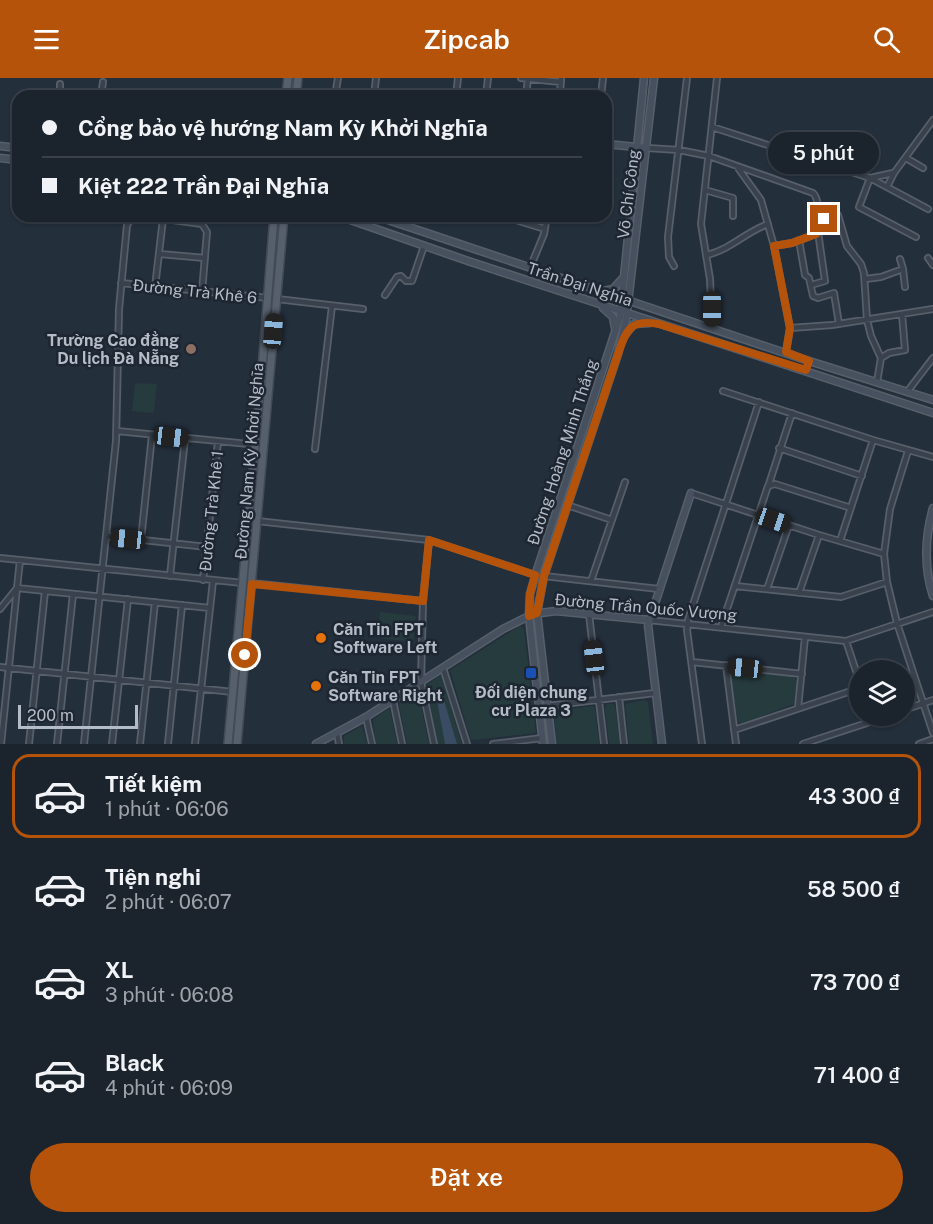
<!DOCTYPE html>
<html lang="vi">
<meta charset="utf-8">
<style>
:root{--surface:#1b232d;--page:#282f39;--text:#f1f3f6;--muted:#a0a4aa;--line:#394049;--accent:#b45309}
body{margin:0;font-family:"Public Sans",sans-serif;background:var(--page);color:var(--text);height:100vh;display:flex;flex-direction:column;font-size:22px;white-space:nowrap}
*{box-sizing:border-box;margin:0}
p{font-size:20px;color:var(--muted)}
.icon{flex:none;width:33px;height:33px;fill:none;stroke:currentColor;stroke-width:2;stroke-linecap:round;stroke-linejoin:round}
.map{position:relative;height:666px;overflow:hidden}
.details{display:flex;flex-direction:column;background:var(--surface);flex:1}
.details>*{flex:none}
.guide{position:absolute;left:12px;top:12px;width:600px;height:132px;border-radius:18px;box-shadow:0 2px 4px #0004,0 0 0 2px var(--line);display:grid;align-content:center;height:132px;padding:0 30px;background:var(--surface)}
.controls{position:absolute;left:849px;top:582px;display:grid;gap:12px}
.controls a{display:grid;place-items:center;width:66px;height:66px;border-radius:50%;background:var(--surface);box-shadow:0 2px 4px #0004,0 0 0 2px var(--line);font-size:30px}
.scale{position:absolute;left:18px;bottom:15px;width:120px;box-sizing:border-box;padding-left:6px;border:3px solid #b4bcc7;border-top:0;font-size:16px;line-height:21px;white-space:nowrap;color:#b4bcc7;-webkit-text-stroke:4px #1d2631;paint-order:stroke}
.end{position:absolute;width:27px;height:27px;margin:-14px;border:8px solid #b45309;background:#fff;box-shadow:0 0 0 3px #fff}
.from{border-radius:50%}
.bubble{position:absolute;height:42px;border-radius:21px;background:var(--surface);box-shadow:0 2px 4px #0004,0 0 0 2px var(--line);font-size:20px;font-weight:600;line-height:42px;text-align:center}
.car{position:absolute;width:18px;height:36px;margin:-18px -9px;border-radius:8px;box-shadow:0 0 4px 2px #0007;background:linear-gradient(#222 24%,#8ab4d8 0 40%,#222 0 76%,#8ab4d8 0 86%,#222 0)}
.guide b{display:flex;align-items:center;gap:21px;height:57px;font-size:22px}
.guide b+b{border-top:2px solid var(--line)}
.guide i{width:15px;height:15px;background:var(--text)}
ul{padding:10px 0 0;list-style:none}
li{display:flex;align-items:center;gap:18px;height:84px;margin:0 12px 9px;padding:0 18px;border:3px solid transparent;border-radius:18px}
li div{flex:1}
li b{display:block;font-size:22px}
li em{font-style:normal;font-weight:600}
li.current{border-color:var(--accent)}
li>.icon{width:54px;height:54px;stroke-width:1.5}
.cta{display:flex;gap:12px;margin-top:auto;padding:12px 30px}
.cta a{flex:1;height:69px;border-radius:36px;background:var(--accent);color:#fff;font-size:24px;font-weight:600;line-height:69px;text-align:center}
header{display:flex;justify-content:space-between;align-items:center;height:78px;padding:0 30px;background:var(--accent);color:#fff;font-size:27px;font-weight:600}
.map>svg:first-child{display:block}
.green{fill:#263b3d}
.water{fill:#3a4c64}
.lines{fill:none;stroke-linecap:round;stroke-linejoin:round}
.street-casing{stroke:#565f6a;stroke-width:8}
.secondary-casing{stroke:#565f6a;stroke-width:9}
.primary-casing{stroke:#414a55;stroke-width:10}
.street{stroke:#38414c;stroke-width:4.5}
.secondary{stroke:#46505f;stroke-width:6}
.primary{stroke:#56606c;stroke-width:7}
.route{stroke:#b45309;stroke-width:8}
.education-dot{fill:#8d6e63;stroke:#1d2631;stroke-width:2}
.food-dot{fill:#e8710a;stroke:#1d2631;stroke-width:2}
.transit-dot{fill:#1a4fb4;stroke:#1d2631;stroke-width:2}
.labels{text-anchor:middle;stroke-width:5;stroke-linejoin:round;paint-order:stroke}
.street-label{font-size:16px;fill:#b4bcc7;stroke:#1d2631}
.poi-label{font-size:16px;font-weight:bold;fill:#b4bcc7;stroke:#1d2631;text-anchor:start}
</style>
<header><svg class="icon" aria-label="menu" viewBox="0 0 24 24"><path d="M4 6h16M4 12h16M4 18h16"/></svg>Zipcab<svg class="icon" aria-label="search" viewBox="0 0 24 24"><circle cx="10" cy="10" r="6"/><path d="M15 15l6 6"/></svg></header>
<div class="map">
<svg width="933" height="666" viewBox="0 0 933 666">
<rect width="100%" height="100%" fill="#242f3c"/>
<!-- green -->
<path class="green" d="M 135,305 L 157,306 L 154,335 L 132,333 Z
M 380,534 L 416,538 L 413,564 L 378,560 Z
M 520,548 L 524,551 L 536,655 L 471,662 L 450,592 Z
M 736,592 L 794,599 L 797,603 L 794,626 L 743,645 L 738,644 L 730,598 L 732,594 Z
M 439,598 L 441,598 L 462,666 L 438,666 L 426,608 Z
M 416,613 L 418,614 L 429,666 L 407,666 L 399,626 Z
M 644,622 L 648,624 L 653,666 L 629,666 L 625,626 Z
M 607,626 L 613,626 L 615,628 L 620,666 L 609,666 L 605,630 Z
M 592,628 L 595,630 L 599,666 L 557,666 L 554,638 L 555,633 Z
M 388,631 L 390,632 L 397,666 L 376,666 L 373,642 Z
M 362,648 L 367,666 L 344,666 L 344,658 Z"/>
<!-- water -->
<path class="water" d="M 439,613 L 442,616 L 457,666 L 445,666 L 436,617 Z"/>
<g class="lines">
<defs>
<path id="street" d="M 521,0 L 561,4
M 375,14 L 422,18
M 60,18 L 60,6
M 101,18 L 103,4
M 335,18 L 338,0
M 374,18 L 376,0
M 456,18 L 458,0
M 486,18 L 488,0
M 526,18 L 528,0
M 560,18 L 561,0
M 601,18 L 603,0
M 712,49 L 870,100 L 928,131
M 647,70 L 679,72 L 709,78 L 813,115 C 820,121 815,132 824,141
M 906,80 L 923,90
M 738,90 L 761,122 L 774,168 L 790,250 L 786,274
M 870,100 L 859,129 L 916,159
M 870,100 L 893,95
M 887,109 L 894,95 L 933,42
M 705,112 L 733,120 L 733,138
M 143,138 L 202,146 L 207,154 L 202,214
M 503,138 L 545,151
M 799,162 L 805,197 L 809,200 L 813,218 L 818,220 L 834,215 L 839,246
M 774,168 L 792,165 L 816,156 L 824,141 L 838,137 L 847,168 L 861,186 L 864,195 L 867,242 L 871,258 L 881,280 L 877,304
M 160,176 L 205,180
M 707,177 C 733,170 744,155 768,146
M 928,180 L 933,187
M 674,188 L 669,179 L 668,159 L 687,0
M 530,190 L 544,156 L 547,138
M 903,191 L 905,209
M 865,201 L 881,199 L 903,191 L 900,181
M 121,205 L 268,220
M 811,207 L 825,203 L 818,154
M 155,209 L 163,141
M 385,217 L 397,199 L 401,198 L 406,203 L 412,203 L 424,168
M 277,221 L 363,231
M 712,250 L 710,201 L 701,146 L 717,0
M 790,250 L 832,247 L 933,231
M 881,280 L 889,275 L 905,272 L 902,236
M 723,313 L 873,362 L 933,379
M 907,314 L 933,280
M 117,353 L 258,367
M 779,370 L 862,398
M 315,371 L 332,228
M 908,373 L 890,431 L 884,476 L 887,504 L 897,545 L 933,655
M 768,409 L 792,335
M 691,415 L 819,457 L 884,476
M 567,427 L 612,442
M 257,443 L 429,462 L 535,497
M 106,458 L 207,469
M 141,462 L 152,357
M 429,462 L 423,523 L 421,604 L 434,666
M 840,463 L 873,362
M 0,480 L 243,505
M 170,498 L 185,361
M 544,498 L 659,511
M 203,502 L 218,364
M 591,503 L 625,404
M 252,505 L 423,523
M 735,508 L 841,519 L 887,504
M 767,511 L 789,447
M 799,515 L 819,457
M 0,531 L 17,510 L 20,482
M 589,536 L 604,666
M 649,542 L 846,563 L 933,534
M 721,549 L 768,408 L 775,406 L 851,430
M 846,563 L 860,605
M 692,584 L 802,596
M 726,587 L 736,666
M 0,589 L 233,614
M 443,590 L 467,666
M 619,619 L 624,666
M 393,622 L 402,666
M 547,628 L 655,615
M 798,630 L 805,559
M 904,632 L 933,622
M 366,639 L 372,666
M 734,652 L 860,610
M 337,655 L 339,666
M 1,666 L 17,510 L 210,530
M 29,666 L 45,513
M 57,666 L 73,516
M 84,666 L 116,363 L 119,231 L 127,147 L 133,138
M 112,666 L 128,521
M 140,666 L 155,524
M 168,666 L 182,527
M 195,666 L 213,503
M 493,666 L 542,660
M 702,666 L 687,552 L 688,542 L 759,324
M 803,666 L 888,638
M 919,666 L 933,661"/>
<path id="secondary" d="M 606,66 L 647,70
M 0,68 L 18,70
M 0,80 L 18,82
M 339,138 L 468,183 L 933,335
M 376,138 L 809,283 L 933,322
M 604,213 L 613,211 L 622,201
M 603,230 L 613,239 L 615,250
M 624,258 L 634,246 L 650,245
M 933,430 C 925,459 924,490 933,518
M 316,666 L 366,639 L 503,551 L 533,536 L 556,533 L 649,542
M 543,666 L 529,538 L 530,516 L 537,492 L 620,239 L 644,0
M 552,666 L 537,535 L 544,498 L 618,276 L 626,242 L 654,0
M 662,666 L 648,547 L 691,415"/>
<path id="primary" d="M 286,18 L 288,0
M 296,18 L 298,0
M 228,666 L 262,291 L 274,138
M 237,666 L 284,138"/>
</defs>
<!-- street casing -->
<use href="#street" class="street-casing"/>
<!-- secondary casing -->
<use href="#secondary" class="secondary-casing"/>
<!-- primary casing -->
<use href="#primary" class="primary-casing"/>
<!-- street -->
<use href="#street" class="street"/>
<!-- secondary -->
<use href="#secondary" class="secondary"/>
<!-- primary -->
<use href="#primary" class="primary"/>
</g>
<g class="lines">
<!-- route -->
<path class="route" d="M 245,577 L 252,506 L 423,523 L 429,462 L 535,497 L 530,516 L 529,538 L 537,535 L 544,498 L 618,276 C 627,251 630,241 659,246 L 806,292 L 809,283 L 786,274 L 790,250 L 774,168 L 792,165 L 816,156 L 824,141"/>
</g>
<!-- markers -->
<circle class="education-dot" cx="191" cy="271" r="6"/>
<g class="food-dot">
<circle cx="321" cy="560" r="6"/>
<circle cx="316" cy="608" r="6"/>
</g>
<rect class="transit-dot" x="525" y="589" width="12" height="12" rx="3"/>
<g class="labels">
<!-- street labels -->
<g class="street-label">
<text transform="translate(628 116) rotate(-83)" y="6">Võ Chí Công</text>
<text transform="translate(580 206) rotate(18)" y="6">Trần Đại Nghĩa</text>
<text transform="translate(195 213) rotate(6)" y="6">Đường Trà Khê 6</text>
<text transform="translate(562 374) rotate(-72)" y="6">Đường Hoàng Minh Thắng</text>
<text transform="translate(249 383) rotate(-85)" y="6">Đường Nam Kỳ Khởi Nghĩa</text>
<text transform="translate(211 433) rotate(-84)" y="6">Đường Trà Khê 1</text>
<text transform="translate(646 529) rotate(5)" y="6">Đường Trần Quốc Vượng</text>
</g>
<!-- poi labels -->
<g class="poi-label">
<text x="179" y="268" text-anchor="end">Trường Cao đẳng<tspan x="179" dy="18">Du lịch Đà Nẵng</tspan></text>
<text x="333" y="557">Căn Tin FPT<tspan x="333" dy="18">Software Left</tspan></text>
<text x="328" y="605">Căn Tin FPT<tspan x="328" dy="18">Software Right</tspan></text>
<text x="531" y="620" text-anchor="middle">Đối diện chung<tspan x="531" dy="18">cư Plaza 3</tspan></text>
</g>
</g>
</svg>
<div class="controls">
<a><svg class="icon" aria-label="layers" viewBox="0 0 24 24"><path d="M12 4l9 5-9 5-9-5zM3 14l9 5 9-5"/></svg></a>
</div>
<div class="scale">200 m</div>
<i class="end from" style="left:245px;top:577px"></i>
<i class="end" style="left:824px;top:141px"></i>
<div class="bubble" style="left:768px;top:54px;width:111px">5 phút</div>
<i class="car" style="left:712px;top:231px;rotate:180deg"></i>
<i class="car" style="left:273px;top:253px;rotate:5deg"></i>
<i class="car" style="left:171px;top:359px;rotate:97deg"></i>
<i class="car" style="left:773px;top:442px;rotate:109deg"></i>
<i class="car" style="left:128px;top:461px;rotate:276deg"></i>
<i class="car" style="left:594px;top:580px;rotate:353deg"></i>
<i class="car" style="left:745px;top:590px;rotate:276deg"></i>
<div class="guide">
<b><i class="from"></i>Cổng bảo vệ hướng Nam Kỳ Khởi Nghĩa</b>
<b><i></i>Kiệt 222 Trần Đại Nghĩa</b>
</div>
</div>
<section class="details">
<ul>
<li class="current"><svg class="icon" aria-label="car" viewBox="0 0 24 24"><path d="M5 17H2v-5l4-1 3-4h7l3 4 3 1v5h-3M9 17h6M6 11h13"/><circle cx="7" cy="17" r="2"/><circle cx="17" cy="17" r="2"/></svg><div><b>Tiết kiệm</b><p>1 phút · 06:06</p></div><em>43 300 ₫</em></li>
<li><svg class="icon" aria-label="car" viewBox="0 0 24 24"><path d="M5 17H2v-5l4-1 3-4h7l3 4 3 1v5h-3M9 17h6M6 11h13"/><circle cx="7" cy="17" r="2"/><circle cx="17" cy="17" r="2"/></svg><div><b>Tiện nghi</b><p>2 phút · 06:07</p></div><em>58 500 ₫</em></li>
<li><svg class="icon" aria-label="car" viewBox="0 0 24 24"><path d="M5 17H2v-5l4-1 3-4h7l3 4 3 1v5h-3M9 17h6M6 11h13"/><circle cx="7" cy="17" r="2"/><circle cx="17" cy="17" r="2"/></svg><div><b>XL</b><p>3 phút · 06:08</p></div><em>73 700 ₫</em></li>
<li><svg class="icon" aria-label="car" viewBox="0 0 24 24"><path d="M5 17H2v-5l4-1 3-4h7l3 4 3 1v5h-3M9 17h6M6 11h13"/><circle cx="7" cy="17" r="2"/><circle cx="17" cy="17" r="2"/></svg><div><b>Black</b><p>4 phút · 06:09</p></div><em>71 400 ₫</em></li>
</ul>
<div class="cta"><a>Đặt xe</a></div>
</section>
